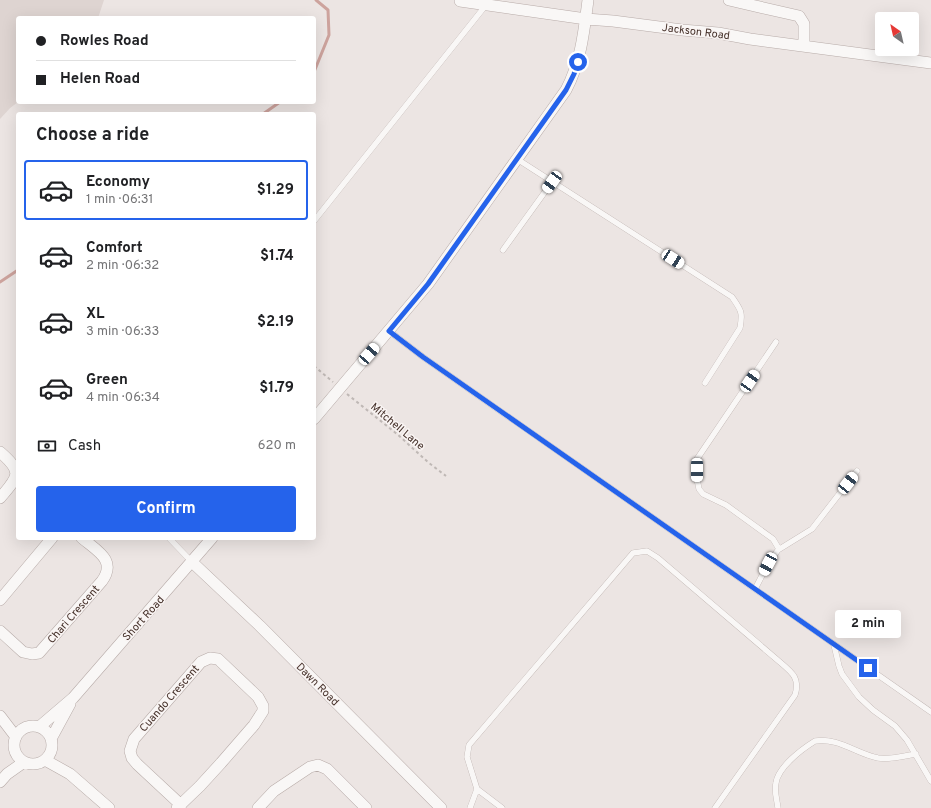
<!DOCTYPE html>
<meta charset="utf-8">
<style>
:root{--surface:#fff;--page:#f6f6f6;--text:#202124;--muted:#757577;--line:#e0e0e0;--accent:#2563eb}
body{margin:0;font-family:Overpass,sans-serif;background:var(--page);color:var(--text);height:100vh;display:flex;flex-direction:column;font-size:15px;white-space:nowrap}
*{box-sizing:border-box;margin:0}
p{font-size:13px;color:var(--muted)}
.icon{flex:none;width:22px;height:22px;fill:none;stroke:currentColor;stroke-width:2;stroke-linecap:round;stroke-linejoin:round}
.map{position:relative;flex:1;overflow:hidden}
.panel{position:absolute;left:16px;top:112px;width:300px;height:428px;display:flex;flex-direction:column;background:var(--surface);border-radius:4px;box-shadow:0 4px 16px #0002}
.panel>*{flex:none}
.guide{position:absolute;left:16px;top:16px;width:300px;height:88px;border-radius:4px;box-shadow:0 4px 16px #0002;display:grid;align-content:center;height:88px;padding:0 20px;background:var(--surface)}
.needle{width:26px;rotate:326deg}
.buttons{position:absolute;left:875px;top:12px;display:grid;gap:8px}
.buttons a{display:grid;place-items:center;width:44px;height:44px;border-radius:4px;background:var(--surface);box-shadow:0 4px 16px #0002;font-size:20px}
.end{position:absolute;width:18px;height:18px;margin:-9px;border:5px solid #2563eb;background:#fff;box-shadow:0 0 0 2px #fff}
.from{border-radius:50%}
.bubble{position:absolute;height:28px;border-radius:4px;background:var(--surface);box-shadow:0 4px 16px #0002;font-size:13px;font-weight:700;line-height:28px;text-align:center}
.car{position:absolute;width:12px;height:24px;margin:-12px -6px;border-radius:5px;box-shadow:0 0 3px 1px #0007;background:linear-gradient(#fff 24%,#345 0 40%,#fff 0 76%,#345 0 86%,#fff 0)}
.guide b{display:flex;align-items:center;gap:14px;height:38px;font-size:15px}
.guide b+b{border-top:1px solid var(--line)}
.guide i{width:10px;height:10px;background:var(--text)}
ul{padding:0;list-style:none}
li{display:flex;align-items:center;gap:12px;height:60px;margin:0 8px 6px;padding:0 12px;border:2px solid transparent;border-radius:4px}
li div{flex:1}
li b{display:block;font-size:15px}
li em{font-style:normal;font-weight:700}
li.active{border-color:var(--accent)}
li>.icon{width:36px;height:36px;stroke-width:1.5}
h2{padding:0 20px;font-size:18px;line-height:48px}
.pay{display:flex;align-items:center;gap:10px;height:44px;padding:0 20px;font-size:15px}
.pay p{margin-inline-start:auto}
.cta{display:flex;gap:8px;margin-top:auto;padding:8px 20px}
.cta a{flex:1;height:46px;border-radius:4px;background:var(--accent);color:#fff;font-size:16px;font-weight:700;line-height:46px;text-align:center}
.map>svg:first-child{display:block}
.built{fill:#ded4d1}
.lines{fill:none;stroke-linecap:round;stroke-linejoin:round}
.stream{stroke:#cda39d;stroke-width:3}
.service-casing{stroke:#b7aba8;stroke-width:6}
.minor-casing{stroke:#b7aba8;stroke-width:12}
.path{stroke:#bfb8b5;stroke-width:2;stroke-dasharray:3 3;stroke-linecap:butt}
.service{stroke:#f9f7f6;stroke-width:5.5}
.minor{stroke:#f9f7f6;stroke-width:11}
.route{stroke:#2563eb;stroke-width:5}
.labels{text-anchor:middle;stroke-width:3;stroke-linejoin:round;paint-order:stroke}
.street-label{font-size:11px;fill:#45312a;stroke:#f9f4f3}
</style>
<div class="map">
<svg width="931" height="808" viewBox="0 0 931 808">
<rect width="100%" height="100%" fill="#ece5e3"/>
<!-- built -->
<path class="built" d="M 0,0 L 104,0 L 98,18 L 18,18 L 18,102 L 10,108 L 0,119 Z"/>
<g class="lines">
<!-- stream -->
<path class="stream" d="M 314,72 L 329,35 L 328,10 L 316,0
M 263,114 L 280,102
M 0,282 L 18,270"/>
<defs>
<path id="service" d="M 517,159 L 732,297 C 741,310 743,312 740,328 L 705,383
M 314,221 L 486,5
M 503,250 L 552,182
M 389,331 L 423,357 L 931,712
M 776,342 L 697,459 L 697,479 L 699,489 L 703,494 L 726,505 L 773,539 L 779,549
M 169,538 L 192,562
M 755,589 L 768,564 L 778,550 L 812,529 L 857,471
M 834,645 L 839,666 L 842,674 L 859,697 L 873,710 L 895,726 L 907,740 L 931,781
M 477,789 L 502,808
M 470,808 L 477,789 L 467,757 L 469,745 L 633,553 L 647,551 L 658,558 L 781,663 C 793,673 800,679 795,695 L 715,808
M 778,808 C 777,800 774,791 776,783 C 778,767 802,749 815,741 C 838,737 857,754 878,758 C 890,760 904,756 916,754"/>
<path id="minor" d="M 729,0 L 799,16 L 804,24 L 804,46
M 460,1 L 586,19 L 613,21 L 682,30 L 718,33 L 750,39 L 931,63
M 314,419 L 428,284 L 566,90 C 581,62 584,31 588,0
M 0,452 C 23,472 19,476 0,498
M 192,562 L 260,626 L 441,808
M 0,600 L 52,538
M 0,631 L 23,652 L 32,654 L 39,653 L 102,581 C 117,560 97,551 82,538
M 0,716 L 16,737
M14 745a19 19 0 1 1 38 0a19 19 0 1 1-38 0Z
M 39,727 L 73,698 L 212,538
M 51,739 L 70,704
M 45,760 L 70,774 L 109,808
M 0,782 L 7,774 L 24,762
M 177,808 L 200,786 L 221,763 L 254,725 L 263,711 L 263,706 L 258,697 L 218,659 L 210,658 L 201,662 L 134,739 L 130,751 L 132,758 L 137,764 L 181,805
M 258,808 L 274,791 L 310,767 L 318,765 L 327,769 L 366,808"/>
</defs>
<!-- service casing -->
<use href="#service" class="service-casing"/>
<!-- minor casing -->
<use href="#minor" class="minor-casing"/>
<!-- path -->
<path class="path" d="M 314,366 L 333,382
M 347,394 L 397,434 L 429,463 L 446,476"/>
<!-- service -->
<use href="#service" class="service"/>
<!-- minor -->
<use href="#minor" class="minor"/>
</g>
<g class="lines">
<!-- route -->
<path class="route" d="M 578,62 L 574,74 L 566,90 L 428,284 L 389,331 L 423,357 L 868,668"/>
</g>
<g class="labels">
<!-- street labels -->
<g class="street-label">
<text transform="translate(696 31) rotate(7)" y="4">Jackson Road</text>
<text transform="translate(398 426) rotate(40)" y="4">Mitchell Lane</text>
<text transform="translate(73 614) rotate(-49)" y="4">Chari Crescent</text>
<text transform="translate(143 618) rotate(-48)" y="4">Short Road</text>
<text transform="translate(318 684) rotate(45)" y="4">Dawn Road</text>
<text transform="translate(169 698) rotate(-49)" y="4">Cuando Crescent</text>
</g>
</g>
</svg>
<div class="buttons">
<a><svg class="needle" viewBox="-14 -14 28 28"><path d="M0-13l5 13h-10z" fill="#e53935"/><path d="M0 13l5-13h-10z" fill="#757577"/></svg></a>
</div>
<i class="end from" style="left:578px;top:62px"></i>
<i class="end" style="left:868px;top:668px"></i>
<div class="bubble" style="left:835px;top:610px;width:66px">2 min</div>
<i class="car" style="left:552px;top:182px;rotate:216deg"></i>
<i class="car" style="left:673px;top:259px;rotate:123deg"></i>
<i class="car" style="left:369px;top:354px;rotate:41deg"></i>
<i class="car" style="left:750px;top:381px;rotate:34deg"></i>
<i class="car" style="left:697px;top:470px;rotate:180deg"></i>
<i class="car" style="left:848px;top:483px;rotate:38deg"></i>
<i class="car" style="left:768px;top:564px;rotate:208deg"></i>
<div class="guide">
<b><i class="from"></i>Rowles Road</b>
<b><i></i>Helen Road</b>
</div>
<section class="panel">
<h2>Choose a ride</h2>
<ul>
<li class="active"><svg class="icon" aria-label="car" viewBox="0 0 24 24"><path d="M5 17H2v-5l4-1 3-4h7l3 4 3 1v5h-3M9 17h6M6 11h13"/><circle cx="7" cy="17" r="2"/><circle cx="17" cy="17" r="2"/></svg><div><b>Economy</b><p>1 min · 06:31</p></div><em>$1.29</em></li>
<li><svg class="icon" aria-label="car" viewBox="0 0 24 24"><path d="M5 17H2v-5l4-1 3-4h7l3 4 3 1v5h-3M9 17h6M6 11h13"/><circle cx="7" cy="17" r="2"/><circle cx="17" cy="17" r="2"/></svg><div><b>Comfort</b><p>2 min · 06:32</p></div><em>$1.74</em></li>
<li><svg class="icon" aria-label="car" viewBox="0 0 24 24"><path d="M5 17H2v-5l4-1 3-4h7l3 4 3 1v5h-3M9 17h6M6 11h13"/><circle cx="7" cy="17" r="2"/><circle cx="17" cy="17" r="2"/></svg><div><b>XL</b><p>3 min · 06:33</p></div><em>$2.19</em></li>
<li><svg class="icon" aria-label="car" viewBox="0 0 24 24"><path d="M5 17H2v-5l4-1 3-4h7l3 4 3 1v5h-3M9 17h6M6 11h13"/><circle cx="7" cy="17" r="2"/><circle cx="17" cy="17" r="2"/></svg><div><b>Green</b><p>4 min · 06:34</p></div><em>$1.79</em></li>
</ul>
<div class="pay"><svg class="icon" aria-label="cash" viewBox="0 0 24 24"><path d="M3 7h18v10H3z"/><circle cx="12" cy="12" r="2"/></svg>Cash<p>620 m</p></div>
<div class="cta"><a>Confirm</a></div>
</section>
</div>
